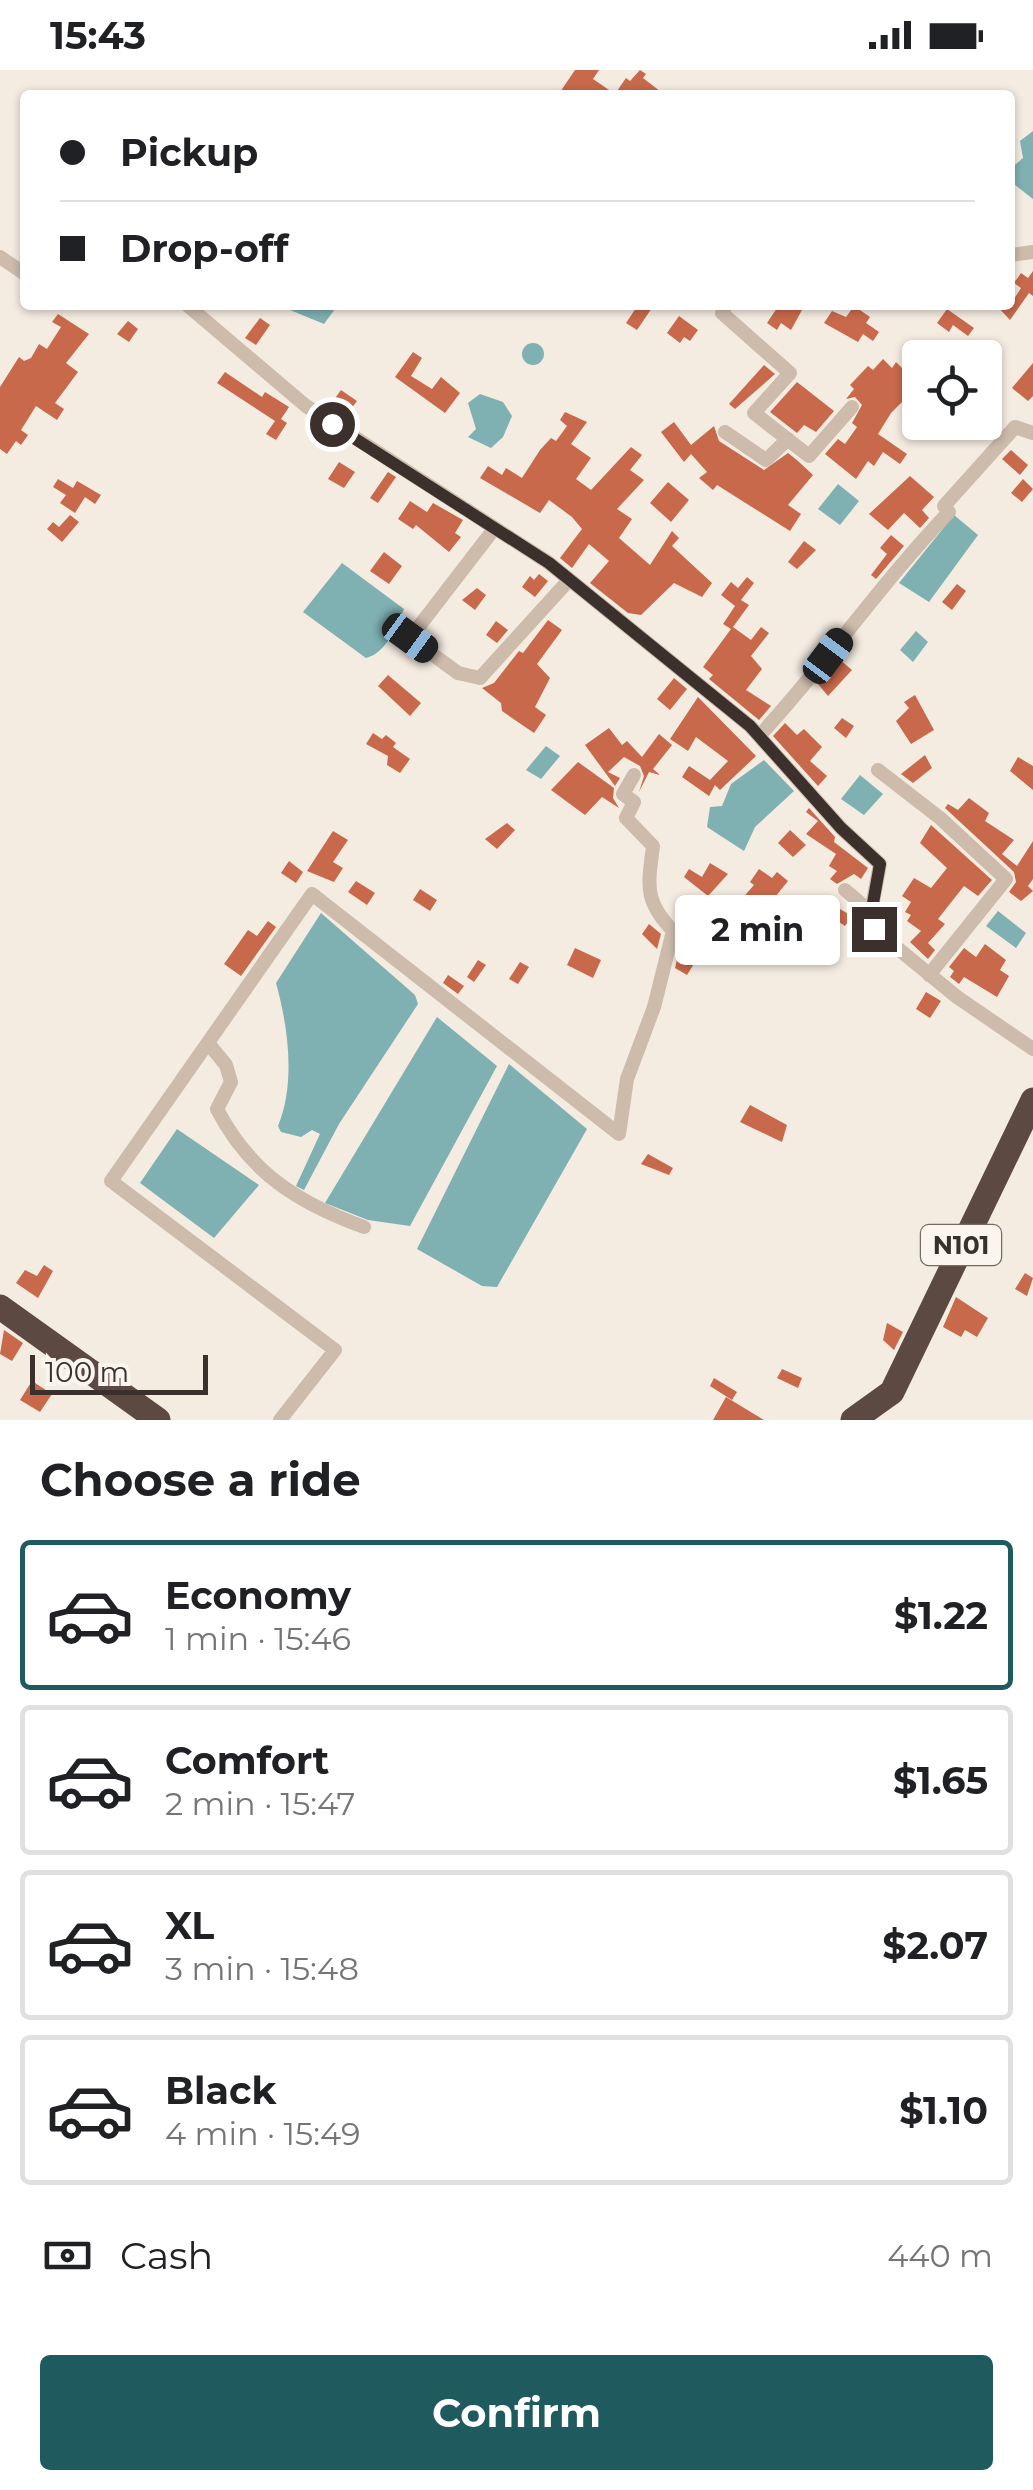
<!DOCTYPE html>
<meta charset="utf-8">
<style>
:root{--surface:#fff;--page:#f2f2f2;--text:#202124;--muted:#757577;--line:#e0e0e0;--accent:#1f5a5e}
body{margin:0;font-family:Montserrat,sans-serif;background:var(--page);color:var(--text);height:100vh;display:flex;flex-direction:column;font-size:38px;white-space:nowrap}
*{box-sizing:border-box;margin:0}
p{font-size:32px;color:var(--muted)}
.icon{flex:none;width:55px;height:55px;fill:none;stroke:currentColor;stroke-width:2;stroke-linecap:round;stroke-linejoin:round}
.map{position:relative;height:1350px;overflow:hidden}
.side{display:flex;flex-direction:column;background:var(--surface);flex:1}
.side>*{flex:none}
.guide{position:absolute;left:20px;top:20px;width:995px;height:220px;border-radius:10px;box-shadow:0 2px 8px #0004;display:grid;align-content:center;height:220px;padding:0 40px;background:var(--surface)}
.buttons{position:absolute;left:902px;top:270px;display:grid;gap:20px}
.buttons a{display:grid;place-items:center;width:100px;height:100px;border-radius:10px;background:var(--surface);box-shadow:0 2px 8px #0004;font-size:50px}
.scale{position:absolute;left:30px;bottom:25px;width:178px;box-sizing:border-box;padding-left:10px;border:5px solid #3b302b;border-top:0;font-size:28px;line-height:35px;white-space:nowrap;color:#3b302b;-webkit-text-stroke:8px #fbf5ee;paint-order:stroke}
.end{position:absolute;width:45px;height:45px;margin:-22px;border:12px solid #3b302b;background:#fff;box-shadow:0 0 0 5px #fff}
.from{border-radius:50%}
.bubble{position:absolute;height:70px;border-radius:10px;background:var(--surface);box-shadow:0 2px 8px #0004;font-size:32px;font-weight:700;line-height:70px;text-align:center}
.car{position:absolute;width:30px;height:60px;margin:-30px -15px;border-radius:12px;box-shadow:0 0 8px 2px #0007;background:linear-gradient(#222 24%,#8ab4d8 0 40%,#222 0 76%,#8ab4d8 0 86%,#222 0)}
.guide b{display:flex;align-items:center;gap:35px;height:95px;font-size:38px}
.guide b+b{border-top:2px solid var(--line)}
.guide i{width:25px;height:25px;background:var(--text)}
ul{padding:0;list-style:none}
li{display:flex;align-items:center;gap:30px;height:150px;margin:0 20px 15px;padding:0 20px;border:5px solid var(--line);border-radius:10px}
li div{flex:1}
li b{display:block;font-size:38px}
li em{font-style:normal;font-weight:700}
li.current{border-color:var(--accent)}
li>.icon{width:90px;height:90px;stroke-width:1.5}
h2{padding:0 40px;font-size:45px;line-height:120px}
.pay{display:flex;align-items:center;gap:25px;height:110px;padding:0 40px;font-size:38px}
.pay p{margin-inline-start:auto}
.primary-button{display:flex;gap:20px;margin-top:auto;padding:20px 40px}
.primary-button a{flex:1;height:115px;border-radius:10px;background:var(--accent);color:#fff;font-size:40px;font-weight:700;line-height:115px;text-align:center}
.status{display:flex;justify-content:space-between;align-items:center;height:70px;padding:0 50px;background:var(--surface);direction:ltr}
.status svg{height:28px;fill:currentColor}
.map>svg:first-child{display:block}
.water{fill:#7fb0b2}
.building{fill:#c8694b}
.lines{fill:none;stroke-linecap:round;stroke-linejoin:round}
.street{stroke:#cdbbac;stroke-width:14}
.highway{stroke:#5c4a42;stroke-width:25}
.route{stroke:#3b302b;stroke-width:12}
.labels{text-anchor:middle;stroke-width:10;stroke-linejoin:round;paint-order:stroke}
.shield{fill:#fbf5ee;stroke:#756b66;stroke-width:2.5}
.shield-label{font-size:25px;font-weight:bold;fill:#3b302b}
</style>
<div class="status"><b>15:43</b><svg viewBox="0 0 49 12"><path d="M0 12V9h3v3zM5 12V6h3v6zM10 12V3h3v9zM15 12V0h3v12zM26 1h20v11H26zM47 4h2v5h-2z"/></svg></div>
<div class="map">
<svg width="1033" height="1350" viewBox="0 0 1033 1350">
<rect width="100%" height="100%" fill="#f4ebe1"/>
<!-- water -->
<path class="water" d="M 1033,61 L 1033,129 L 1010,111 L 1010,99 L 1023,88 L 1020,71 Z
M 278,235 L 338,235 L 324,254 Z
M522 284a11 11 0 1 1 22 0a11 11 0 1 1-22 0Z
M 480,324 L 503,332 L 512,346 L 503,367 L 491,378 L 468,367 L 476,359 L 468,333 Z
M 838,414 L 859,431 L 840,455 L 818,439 Z
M 954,445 L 978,465 L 929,532 L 899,513 Z
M 342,493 L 404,539 C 397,557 386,583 366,588 L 303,542 Z
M 916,561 L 928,572 L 913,592 L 900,580 Z
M 546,676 L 560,686 L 541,709 L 526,700 Z
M 764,690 L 794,721 L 755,757 L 744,781 L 707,757 L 710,737 L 722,736 L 731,714 Z
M 860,705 L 883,724 L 864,745 L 841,729 Z
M 998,841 L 1026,863 L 1016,878 L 986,856 Z
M 321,843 L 415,925 L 418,934 L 339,1054 L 304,1120 L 296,1116 L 320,1064 L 312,1060 L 301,1067 L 281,1062 L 278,1056 C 296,1013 288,956 276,913 Z
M 437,947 L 497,996 L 410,1156 L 368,1150 L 325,1133 Z
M 509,994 L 587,1059 L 497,1217 L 482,1216 L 417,1179 Z
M 177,1059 L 259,1115 L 214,1168 L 140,1113 Z"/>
<!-- building -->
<path class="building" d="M 575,0 L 599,0 L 593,9 L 615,24 L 626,8 L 630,11 L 640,0 L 646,4 L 643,8 L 665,25 L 558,25 Z
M 1033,201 L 1033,226 L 1029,223 L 1010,250 L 996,235 L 1010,235 L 1021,218 L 1014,213 L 1021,203 L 1028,208 Z
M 638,235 L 654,235 L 637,260 L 626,253 Z
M 779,235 L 802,240 L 791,260 L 781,253 L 777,260 L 767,253 Z
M 854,236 L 870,247 L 866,253 L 879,262 L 873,271 L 863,264 L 858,272 L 824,253 L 832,241 L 846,247 Z
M 947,239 L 974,258 L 968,266 L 953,255 L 949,262 L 937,253 Z
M 58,244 L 89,264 L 66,293 L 78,302 L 55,333 L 64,339 L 57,350 L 36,336 L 21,360 L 28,365 L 21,375 L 16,371 L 7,384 L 0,379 L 0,317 L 19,287 L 24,291 L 31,288 L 39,274 L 47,279 L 61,257 L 52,252 Z
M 679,246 L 698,260 L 690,271 L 684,267 L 680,273 L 667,263 Z
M 260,248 L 270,255 L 256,275 L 245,268 Z
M 128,251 L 138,259 L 129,272 L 117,264 Z
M 413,282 L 422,288 L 411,306 L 432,319 L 441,307 L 460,323 L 445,343 L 395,307 Z
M 883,289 L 892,298 L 896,292 L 919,315 L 891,343 L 878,364 L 907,384 L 900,394 L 883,382 L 874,396 L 868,391 L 856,409 L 825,384 L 838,369 L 845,374 L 857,357 L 852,353 L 862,335 L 855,327 L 846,329 L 854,319 L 850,315 L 868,296 L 873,300 Z
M 1033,293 L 1033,326 L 1028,331 L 1012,318 Z
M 764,295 L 775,304 L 735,339 L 729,334 Z
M 225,302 L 262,327 L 265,322 L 289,337 L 281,349 L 287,353 L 276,370 L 266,364 L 275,351 L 217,313 Z
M 797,312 L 834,341 L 816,362 L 804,355 L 797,363 L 770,342 Z
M 341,320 L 357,331 L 344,348 L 328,338 Z
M 565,342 L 587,352 L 571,374 L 591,388 L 576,409 L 591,420 L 631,377 L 642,385 L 630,400 L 644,410 L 617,439 L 632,449 L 619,468 L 650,495 L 672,461 L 679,468 L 672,476 L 712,513 L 702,527 L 674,513 L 641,545 L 628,543 L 590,513 L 609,491 L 589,474 L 572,498 L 560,488 L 582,459 L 572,447 L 549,430 L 540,443 L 480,408 L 488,396 L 502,405 L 506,398 L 522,408 L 540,380 L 551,368 L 556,371 L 567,356 L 560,350 Z
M 674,352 L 691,375 L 714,356 L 719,371 L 764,400 L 788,383 L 798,391 L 813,405 L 788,435 L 801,444 L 790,461 L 717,415 L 713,420 L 699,408 L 707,402 L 691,384 L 684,392 L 661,362 Z
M 1011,380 L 1028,395 L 1020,405 L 1002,389 Z
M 339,392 L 355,402 L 344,418 L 328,409 Z
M 388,402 L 396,407 L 378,433 L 370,428 Z
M 910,406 L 934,427 L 922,440 L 929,448 L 920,458 L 904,443 L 888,460 L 869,444 Z
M 58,409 L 73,418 L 77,411 L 101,425 L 95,434 L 85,427 L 75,443 L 60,433 L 66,425 L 53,417 Z
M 1023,409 L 1033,419 L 1022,432 L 1011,423 Z
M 668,412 L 689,430 L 671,452 L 650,433 Z
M 410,431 L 427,442 L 433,433 L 463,450 L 455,463 L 461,467 L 449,482 L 416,455 L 413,459 L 398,449 Z
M 70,445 L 79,452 L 62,472 L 47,459 L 53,452 L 59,457 Z
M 891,465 L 904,476 L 876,509 L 871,505 L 887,484 L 880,478 Z
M 804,471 L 816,480 L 797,499 L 788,492 Z
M 384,482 L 402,496 L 389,514 L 370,501 Z
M 539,504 L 548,511 L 535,527 L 522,517 L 530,506 L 534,510 Z
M 747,507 L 754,513 L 741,530 L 749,535 L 733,557 L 751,570 L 761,557 L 769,563 L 751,586 L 762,599 L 746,620 L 771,636 L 759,650 L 709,609 L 713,605 L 703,597 L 731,559 L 723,554 L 735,536 L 721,525 L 731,512 L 738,518 Z
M 957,514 L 966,521 L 952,540 L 942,532 Z
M 477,518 L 486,525 L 475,540 L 462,530 Z
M 548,550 L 562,560 L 537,594 L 550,608 L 535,637 L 546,645 L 534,663 L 502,641 L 501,633 L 482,618 L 494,613 L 519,581 L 523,583 Z
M 496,551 L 508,560 L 497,573 L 486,565 Z
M 839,589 L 852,600 L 828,626 L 818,614 Z
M 388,605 L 421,633 L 410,646 L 378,616 Z
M 674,608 L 687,619 L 670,640 L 657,629 Z
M 915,625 L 934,660 L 911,674 L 896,651 L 909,638 L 904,632 Z
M 698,627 L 756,686 L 720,720 L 715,715 L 709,726 L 682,707 L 689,696 L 710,710 L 728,691 L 696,667 L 688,681 L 670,669 Z
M 842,648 L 854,656 L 846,668 L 834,658 Z
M 785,653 L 797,665 L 804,659 L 822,677 L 810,691 L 827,706 L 818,716 L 773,666 Z
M 609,658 L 622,675 L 627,671 L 642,687 L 659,664 L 672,675 L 653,699 L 660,705 L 649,702 L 639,722 L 644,706 L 640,696 L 624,687 L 608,702 L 620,708 L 615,716 L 585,675 Z
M 373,663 L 382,669 L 386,665 L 396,673 L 393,677 L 410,689 L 400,703 L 387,695 L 388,686 L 366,674 Z
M 925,685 L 932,698 L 913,713 L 901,704 Z
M 1018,687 L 1033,696 L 1033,720 L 1010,701 Z
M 578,692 L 614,718 L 613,728 L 619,738 L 602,727 L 585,745 L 551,720 Z
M 969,728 L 989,743 L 985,751 L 1014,770 L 1002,784 L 1017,796 L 1033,771 L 1033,809 L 1028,816 L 1033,821 L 1021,831 L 1009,822 L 1016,812 L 1014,802 L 945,738 L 948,734 L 958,740 Z
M 809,738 L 835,767 L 834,772 L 868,798 L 861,809 L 854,804 L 837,814 L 830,809 L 837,801 L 829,796 L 836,784 L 806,764 L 818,751 L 806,742 Z
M 507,753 L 515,760 L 497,779 L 485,769 Z
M 931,755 L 992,810 L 978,826 L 964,816 L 938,849 L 945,854 L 928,873 L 935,880 L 928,889 L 910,872 L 921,861 L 907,851 L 911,845 L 905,842 L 911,832 L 902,826 L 914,808 L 931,818 L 947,798 L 920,773 Z
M 790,760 L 806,775 L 793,787 L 778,773 Z
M 333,761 L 348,770 L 333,792 L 343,798 L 334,812 L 307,801 Z
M 289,791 L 303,802 L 296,813 L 281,803 Z
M 710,793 L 728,804 L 708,826 L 684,807 L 689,799 L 702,807 Z
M 759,799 L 772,808 L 777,802 L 788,811 L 771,832 L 777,837 L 756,867 L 748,861 L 730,888 L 721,882 L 743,847 L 732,840 L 754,815 L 750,812 Z
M 356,811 L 375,823 L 367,835 L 348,822 Z
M 420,819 L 437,830 L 430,841 L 413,830 Z
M 819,827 L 852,846 L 845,856 L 818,838 L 803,859 L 794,852 L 808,829 L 815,833 Z
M 268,851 L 276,857 L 241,906 L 224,894 L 248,860 L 257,866 Z
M 649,854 L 661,864 L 657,879 L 642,864 Z
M 683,866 L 694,873 L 688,883 L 697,889 L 687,905 L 675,898 Z
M 985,874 L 1006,890 L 1000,900 L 1009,906 L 997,927 L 964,907 L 959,914 L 950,907 L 954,901 L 949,897 L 964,878 L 976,887 Z
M 575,878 L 601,890 L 593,908 L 567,895 Z
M 478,890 L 486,895 L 474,912 L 467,907 Z
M 520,892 L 529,897 L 518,914 L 509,909 Z
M 448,905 L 464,916 L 458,924 L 443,913 Z
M 926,922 L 941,931 L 930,948 L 916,939 Z
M 750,1035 L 787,1055 L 782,1072 L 740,1052 Z
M 648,1084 L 673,1098 L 669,1105 L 641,1094 Z
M 44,1195 L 53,1201 L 38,1228 L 16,1213 L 25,1200 L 37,1206 Z
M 1025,1203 L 1033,1208 L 1027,1226 L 1015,1219 Z
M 956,1227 L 988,1248 L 977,1267 L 965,1260 L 961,1267 L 943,1257 Z
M 887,1253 L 903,1262 L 894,1280 L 883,1270 Z
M 4,1260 L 23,1273 L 12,1291 L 0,1284 Z
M 782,1299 L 802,1308 L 798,1318 L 777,1308 Z
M 714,1308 L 737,1322 L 732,1330 L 710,1316 Z
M 32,1311 L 52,1324 L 40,1342 L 20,1330 Z
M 726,1327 L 764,1350 L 713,1350 Z"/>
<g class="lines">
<!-- street -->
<path class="street" d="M 1010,185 L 1033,182
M 0,187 L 25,204
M 187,235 L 306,336 L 549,493 L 750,656 L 841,758 L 880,794 L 871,842
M 726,235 L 722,243 L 790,303 L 754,343 L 809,386 L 852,337
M 725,362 L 766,390 L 788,369
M 494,459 L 410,568 L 458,603 L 480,608 L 569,510
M 759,666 C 826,594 881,513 949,442 L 944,436 L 1015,357 L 1033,363
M 878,700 L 940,748 L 1006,809 L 929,905
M 845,820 L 871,842 L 874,859 L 957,927 L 1033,979
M 208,973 L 226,995 L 231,1012 L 217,1039 C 250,1103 298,1133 364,1157
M 280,1350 L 335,1280 L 111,1111 L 312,824 L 619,1064 L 627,1009 L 654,937 L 673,861 C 644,831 648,816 653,776 L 626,748 L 634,732 L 623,724 L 634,705"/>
<!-- highway -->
<path class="highway" d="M 0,1237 L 158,1350
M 853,1350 L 892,1322 L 1033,1030"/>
</g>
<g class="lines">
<!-- route -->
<path class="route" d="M 332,354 L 549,493 L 750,656 L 841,758 L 880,794 L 870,850 L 874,859"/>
</g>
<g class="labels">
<!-- shield labels -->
<rect class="shield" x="921" y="1155" width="80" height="40" rx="8"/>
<g class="shield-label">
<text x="961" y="1184">N101</text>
</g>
</g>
</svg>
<div class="buttons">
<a><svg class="icon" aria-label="locate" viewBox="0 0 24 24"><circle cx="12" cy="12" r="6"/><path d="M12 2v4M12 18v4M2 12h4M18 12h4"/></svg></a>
</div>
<div class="scale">100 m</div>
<i class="end from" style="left:332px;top:354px"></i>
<i class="end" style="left:874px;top:859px"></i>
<div class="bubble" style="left:675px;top:825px;width:165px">2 min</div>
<i class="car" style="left:410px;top:568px;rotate:126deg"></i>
<i class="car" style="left:828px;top:586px;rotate:37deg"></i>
<div class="guide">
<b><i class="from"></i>Pickup</b>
<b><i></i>Drop-off</b>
</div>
</div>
<section class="side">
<h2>Choose a ride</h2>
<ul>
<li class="current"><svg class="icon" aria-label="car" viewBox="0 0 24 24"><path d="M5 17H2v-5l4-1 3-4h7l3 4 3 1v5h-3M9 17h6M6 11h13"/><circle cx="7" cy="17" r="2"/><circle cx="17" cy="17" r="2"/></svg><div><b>Economy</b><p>1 min · 15:46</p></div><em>$1.22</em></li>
<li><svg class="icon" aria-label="car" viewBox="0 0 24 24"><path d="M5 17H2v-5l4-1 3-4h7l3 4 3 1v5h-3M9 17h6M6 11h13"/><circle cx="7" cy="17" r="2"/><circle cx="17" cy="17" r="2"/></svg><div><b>Comfort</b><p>2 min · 15:47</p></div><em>$1.65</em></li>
<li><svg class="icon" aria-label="car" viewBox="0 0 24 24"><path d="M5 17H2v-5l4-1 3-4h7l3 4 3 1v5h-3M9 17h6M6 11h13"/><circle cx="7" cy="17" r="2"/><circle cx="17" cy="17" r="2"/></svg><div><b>XL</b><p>3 min · 15:48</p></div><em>$2.07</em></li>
<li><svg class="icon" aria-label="car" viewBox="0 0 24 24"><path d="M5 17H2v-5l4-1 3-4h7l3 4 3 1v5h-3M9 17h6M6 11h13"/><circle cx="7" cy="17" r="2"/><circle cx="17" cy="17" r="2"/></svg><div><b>Black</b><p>4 min · 15:49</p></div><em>$1.10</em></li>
</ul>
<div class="pay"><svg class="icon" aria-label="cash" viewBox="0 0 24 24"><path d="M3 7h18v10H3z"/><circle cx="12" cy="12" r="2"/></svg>Cash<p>440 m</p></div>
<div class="primary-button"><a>Confirm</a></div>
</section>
